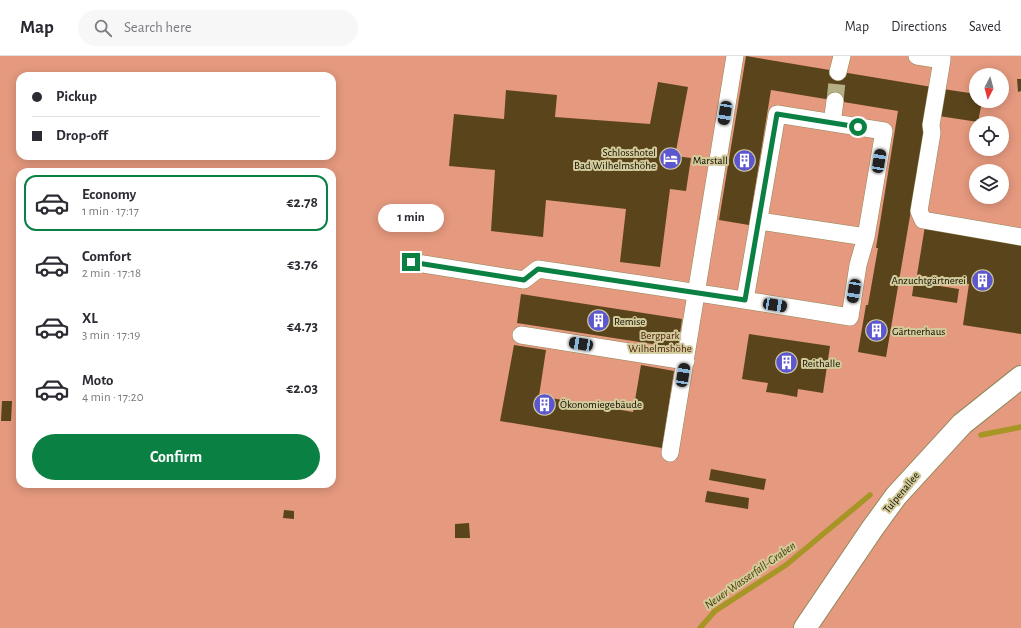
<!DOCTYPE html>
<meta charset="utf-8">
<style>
:root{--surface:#fff;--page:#f7f7f7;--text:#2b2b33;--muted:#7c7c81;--line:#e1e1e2;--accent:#0b8043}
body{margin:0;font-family:"Alegreya Sans",sans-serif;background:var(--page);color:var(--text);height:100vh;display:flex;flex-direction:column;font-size:15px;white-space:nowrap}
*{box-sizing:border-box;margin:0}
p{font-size:13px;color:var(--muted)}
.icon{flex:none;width:22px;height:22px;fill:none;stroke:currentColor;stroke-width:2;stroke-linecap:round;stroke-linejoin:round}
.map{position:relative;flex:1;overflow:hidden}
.drawer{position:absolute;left:16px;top:112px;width:320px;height:320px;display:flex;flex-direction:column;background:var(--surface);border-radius:12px;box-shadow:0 2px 10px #0003}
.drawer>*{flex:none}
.guide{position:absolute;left:16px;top:16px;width:320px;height:88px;border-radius:12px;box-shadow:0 2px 10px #0003;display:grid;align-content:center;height:88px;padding:0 16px;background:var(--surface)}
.needle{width:26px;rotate:186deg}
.fabs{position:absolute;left:969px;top:12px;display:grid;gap:8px}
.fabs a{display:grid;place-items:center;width:40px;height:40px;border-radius:50%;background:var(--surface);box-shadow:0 2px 10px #0003;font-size:20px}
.end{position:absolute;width:18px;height:18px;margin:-9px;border:5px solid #0b8043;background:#fff;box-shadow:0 0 0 2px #fff}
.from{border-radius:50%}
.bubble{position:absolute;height:28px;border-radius:14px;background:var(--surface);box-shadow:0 2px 10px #0003;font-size:13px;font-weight:700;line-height:28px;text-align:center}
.car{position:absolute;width:12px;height:24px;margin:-12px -6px;border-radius:5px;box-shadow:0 0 3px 1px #0007;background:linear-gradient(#222 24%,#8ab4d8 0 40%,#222 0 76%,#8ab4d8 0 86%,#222 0)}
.guide b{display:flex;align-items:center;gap:14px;height:38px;font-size:15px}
.guide b+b{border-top:1px solid var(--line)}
.guide i{width:10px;height:10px;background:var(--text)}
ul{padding:7px 0 0;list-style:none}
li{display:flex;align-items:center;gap:12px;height:56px;margin:0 8px 6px;padding:0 8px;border:2px solid transparent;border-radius:12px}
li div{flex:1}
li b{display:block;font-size:15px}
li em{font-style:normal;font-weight:700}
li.on{border-color:var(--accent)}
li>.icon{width:36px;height:36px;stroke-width:1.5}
.cta{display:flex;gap:8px;margin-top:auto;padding:8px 16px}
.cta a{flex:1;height:46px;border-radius:24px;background:var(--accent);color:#fff;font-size:16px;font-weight:700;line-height:46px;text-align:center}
header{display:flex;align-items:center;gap:24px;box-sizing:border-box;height:56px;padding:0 20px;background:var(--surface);border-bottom:1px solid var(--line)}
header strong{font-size:19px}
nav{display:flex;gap:22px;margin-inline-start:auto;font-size:14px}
.search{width:280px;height:36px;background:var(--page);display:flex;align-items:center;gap:10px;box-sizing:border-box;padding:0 14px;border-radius:22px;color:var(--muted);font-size:15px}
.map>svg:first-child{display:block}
.green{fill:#e5997e;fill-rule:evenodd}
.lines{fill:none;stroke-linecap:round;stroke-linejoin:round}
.stream{stroke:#a79625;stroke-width:5.5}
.building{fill:#5a441b}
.minor-tunnel{stroke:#b6ae84;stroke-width:17;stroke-dasharray:17 8;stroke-linecap:butt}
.minor-casing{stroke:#90885b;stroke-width:18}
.major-casing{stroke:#90885b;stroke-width:24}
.minor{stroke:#fff;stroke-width:17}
.major{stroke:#fff;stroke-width:22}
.route{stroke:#0b8043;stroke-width:5}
.labels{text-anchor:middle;stroke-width:4;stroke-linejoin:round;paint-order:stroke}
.poi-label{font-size:11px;fill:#0f0c00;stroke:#d3cb9b;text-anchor:start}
.park-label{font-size:11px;fill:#491b09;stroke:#d3cb9b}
.street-label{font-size:11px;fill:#0f0c00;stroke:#d3cb9b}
.water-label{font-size:12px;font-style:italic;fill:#463d00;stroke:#d3cb9b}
</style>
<header>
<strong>Map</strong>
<div class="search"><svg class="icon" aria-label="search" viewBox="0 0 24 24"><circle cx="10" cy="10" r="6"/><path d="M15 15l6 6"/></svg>Search here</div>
<nav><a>Map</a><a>Directions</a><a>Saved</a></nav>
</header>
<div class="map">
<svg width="1021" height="572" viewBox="0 0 1021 572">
<rect width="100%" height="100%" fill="#d3cb9b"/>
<!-- green -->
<path class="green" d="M 0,0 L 1021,0 L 1021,572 L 0,572 ZM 976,19 L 1002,19 L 1002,45 L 976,45 ZM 20,20 L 332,20 L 332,100 L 20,100 ZM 976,67 L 1002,67 L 1002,93 L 976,93 ZM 976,115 L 1002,115 L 1002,141 L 976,141 ZM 20,116 L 332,116 L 332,428 L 20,428 Z"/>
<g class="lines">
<!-- stream -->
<path class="stream" d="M 981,379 L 1021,371
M 700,572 L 715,555 L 786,509 L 870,439"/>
</g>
<!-- building -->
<path class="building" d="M 746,0 L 932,31 L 886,301 L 858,296 L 866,249 L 868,249 L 878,192 L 876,192 L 898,55 L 771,34 L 749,169 L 719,164 Z
M 1017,23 L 1021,23 L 1021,35 L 1018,36 Z
M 658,26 L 688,31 L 675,100 L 691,102 L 686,135 L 670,133 L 660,211 L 620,206 L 626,153 L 546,144 L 543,181 L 491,175 L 495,114 L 449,110 L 454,58 L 504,63 L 506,34 L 557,39 L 555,61 L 650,68 Z
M 943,33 L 976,38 L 976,45 L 982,45 L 978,66 L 939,60 Z
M 925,170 L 1021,185 L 1021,278 L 963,269 L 969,228 L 917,219 Z
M 914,226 L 959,233 L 957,247 L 912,240 Z
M 521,238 L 682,263 L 678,292 L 517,267 Z
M 749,278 L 830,290 L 823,337 L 798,333 L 797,341 L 781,338 L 766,336 L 768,327 L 742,323 Z
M 514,289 L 546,294 L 539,340 L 633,356 L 641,309 L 674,315 L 662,392 L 500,365 Z
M 2,345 L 12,345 L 11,365 L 1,365 Z
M 711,413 L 766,423 L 764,434 L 709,424 Z
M 707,435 L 749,442 L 748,453 L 705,446 Z
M 284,454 L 294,455 L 294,463 L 283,462 Z
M 469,467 L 470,482 L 455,482 L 455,468 Z"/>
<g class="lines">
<!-- minor-tunnel -->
<path class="minor-tunnel" d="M 835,45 L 838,16"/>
<defs>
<path id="minor" d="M 917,0 L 942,4 L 942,0
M 942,4 L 931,69 L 932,77 L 919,155 L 923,164 L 1021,181
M 838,16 L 842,0
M 832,67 L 835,45
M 759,165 L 866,181
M 411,206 L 524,224 L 538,213 C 642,228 746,244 850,261 L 858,209 L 866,181 L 884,75 L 777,58 L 745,244
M 521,279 L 686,305
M 670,397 L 735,0"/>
<path id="major" d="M 805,572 L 872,473 L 896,440 L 962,368 L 1021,321"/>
</defs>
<!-- minor casing -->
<use href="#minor" class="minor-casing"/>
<!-- major casing -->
<use href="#major" class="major-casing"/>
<!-- minor -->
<use href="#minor" class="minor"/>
<!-- major -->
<use href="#major" class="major"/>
</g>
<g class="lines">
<!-- route -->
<path class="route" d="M 411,206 L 524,224 L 538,213 L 745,244 L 777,58 L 858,71"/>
</g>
<!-- icons -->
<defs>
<symbol id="hotel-disc" viewBox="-11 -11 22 22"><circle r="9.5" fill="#5c57cf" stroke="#d3cb9b"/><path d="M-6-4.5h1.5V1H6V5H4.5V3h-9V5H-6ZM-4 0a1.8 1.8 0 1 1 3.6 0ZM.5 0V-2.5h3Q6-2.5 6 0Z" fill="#fff"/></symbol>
<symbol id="building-disc" viewBox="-11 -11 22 22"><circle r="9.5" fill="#5c57cf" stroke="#d3cb9b"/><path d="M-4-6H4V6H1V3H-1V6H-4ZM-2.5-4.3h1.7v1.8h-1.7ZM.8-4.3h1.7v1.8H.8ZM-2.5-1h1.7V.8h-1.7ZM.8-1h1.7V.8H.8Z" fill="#fff"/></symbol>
</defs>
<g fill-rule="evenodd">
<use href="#hotel-disc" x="658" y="90" width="25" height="25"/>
<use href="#building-disc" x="732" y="92" width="25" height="25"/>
<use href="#building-disc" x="970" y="212" width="25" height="25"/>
<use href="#building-disc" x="586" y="252" width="25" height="25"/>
<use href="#building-disc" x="864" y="262" width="25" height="25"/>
<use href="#building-disc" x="774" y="294" width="25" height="25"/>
<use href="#building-disc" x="532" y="336" width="25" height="25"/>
</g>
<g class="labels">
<!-- poi labels -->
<g class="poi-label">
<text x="656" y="100" text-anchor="end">Schlosshotel<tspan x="656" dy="13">Bad Wilhelmshöhe</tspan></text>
<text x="728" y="108" text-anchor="end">Marstall</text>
<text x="966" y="228" text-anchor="end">Anzuchtgärtnerei</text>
<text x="614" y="269">Remise</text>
<text x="892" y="279">Gärtnerhaus</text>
<text x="802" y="311">Reithalle</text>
<text x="560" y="352">Ökonomiegebäude</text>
</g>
<!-- park labels -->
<g class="park-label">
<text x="660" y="283">Bergpark<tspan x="660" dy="13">Wilhelmshöhe</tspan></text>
</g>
<!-- street labels -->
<g class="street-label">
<text transform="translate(901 436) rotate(-50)" y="4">Tulpenallee</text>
</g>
<!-- water labels -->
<g class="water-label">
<text transform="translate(750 519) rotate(-35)" y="4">Neuer Wasserfall-Graben</text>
</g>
</g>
</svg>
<div class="fabs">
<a><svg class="needle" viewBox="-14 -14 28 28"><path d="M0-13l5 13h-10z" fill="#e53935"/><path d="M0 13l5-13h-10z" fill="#7c7c81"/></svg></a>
<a><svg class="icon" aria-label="locate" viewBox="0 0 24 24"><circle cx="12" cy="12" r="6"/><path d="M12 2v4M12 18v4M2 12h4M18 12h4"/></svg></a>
<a><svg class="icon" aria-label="layers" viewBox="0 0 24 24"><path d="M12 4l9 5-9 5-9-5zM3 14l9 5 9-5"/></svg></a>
</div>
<i class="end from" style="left:858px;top:71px"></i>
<i class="end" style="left:411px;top:206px"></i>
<div class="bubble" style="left:378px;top:148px;width:66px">1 min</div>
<i class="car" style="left:725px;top:57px;rotate:189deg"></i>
<i class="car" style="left:879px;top:105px;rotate:9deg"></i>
<i class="car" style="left:854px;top:235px;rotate:189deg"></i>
<i class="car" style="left:775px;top:249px;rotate:99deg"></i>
<i class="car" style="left:581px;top:288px;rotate:279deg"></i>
<i class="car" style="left:683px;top:319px;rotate:9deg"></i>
<div class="guide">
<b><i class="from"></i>Pickup</b>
<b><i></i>Drop-off</b>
</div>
<section class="drawer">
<ul>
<li class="on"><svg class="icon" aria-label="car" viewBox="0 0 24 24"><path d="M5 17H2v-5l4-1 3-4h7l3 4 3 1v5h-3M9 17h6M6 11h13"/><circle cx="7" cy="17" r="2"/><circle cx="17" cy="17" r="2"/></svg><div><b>Economy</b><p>1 min · 17:17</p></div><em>€2.78</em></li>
<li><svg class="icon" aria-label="car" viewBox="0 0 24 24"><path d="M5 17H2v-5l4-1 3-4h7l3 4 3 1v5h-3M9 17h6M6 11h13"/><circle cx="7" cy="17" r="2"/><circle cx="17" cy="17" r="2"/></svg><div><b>Comfort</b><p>2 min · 17:18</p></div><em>€3.76</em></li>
<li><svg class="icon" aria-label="car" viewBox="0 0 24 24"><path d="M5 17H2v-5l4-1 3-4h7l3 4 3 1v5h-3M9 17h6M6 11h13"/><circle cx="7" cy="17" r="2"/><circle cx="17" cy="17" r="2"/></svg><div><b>XL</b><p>3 min · 17:19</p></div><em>€4.73</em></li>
<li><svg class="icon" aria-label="car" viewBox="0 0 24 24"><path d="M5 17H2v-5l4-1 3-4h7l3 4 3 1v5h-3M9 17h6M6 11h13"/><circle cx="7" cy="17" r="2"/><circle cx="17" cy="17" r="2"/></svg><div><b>Moto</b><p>4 min · 17:20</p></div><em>€2.03</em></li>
</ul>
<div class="cta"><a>Confirm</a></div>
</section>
</div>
